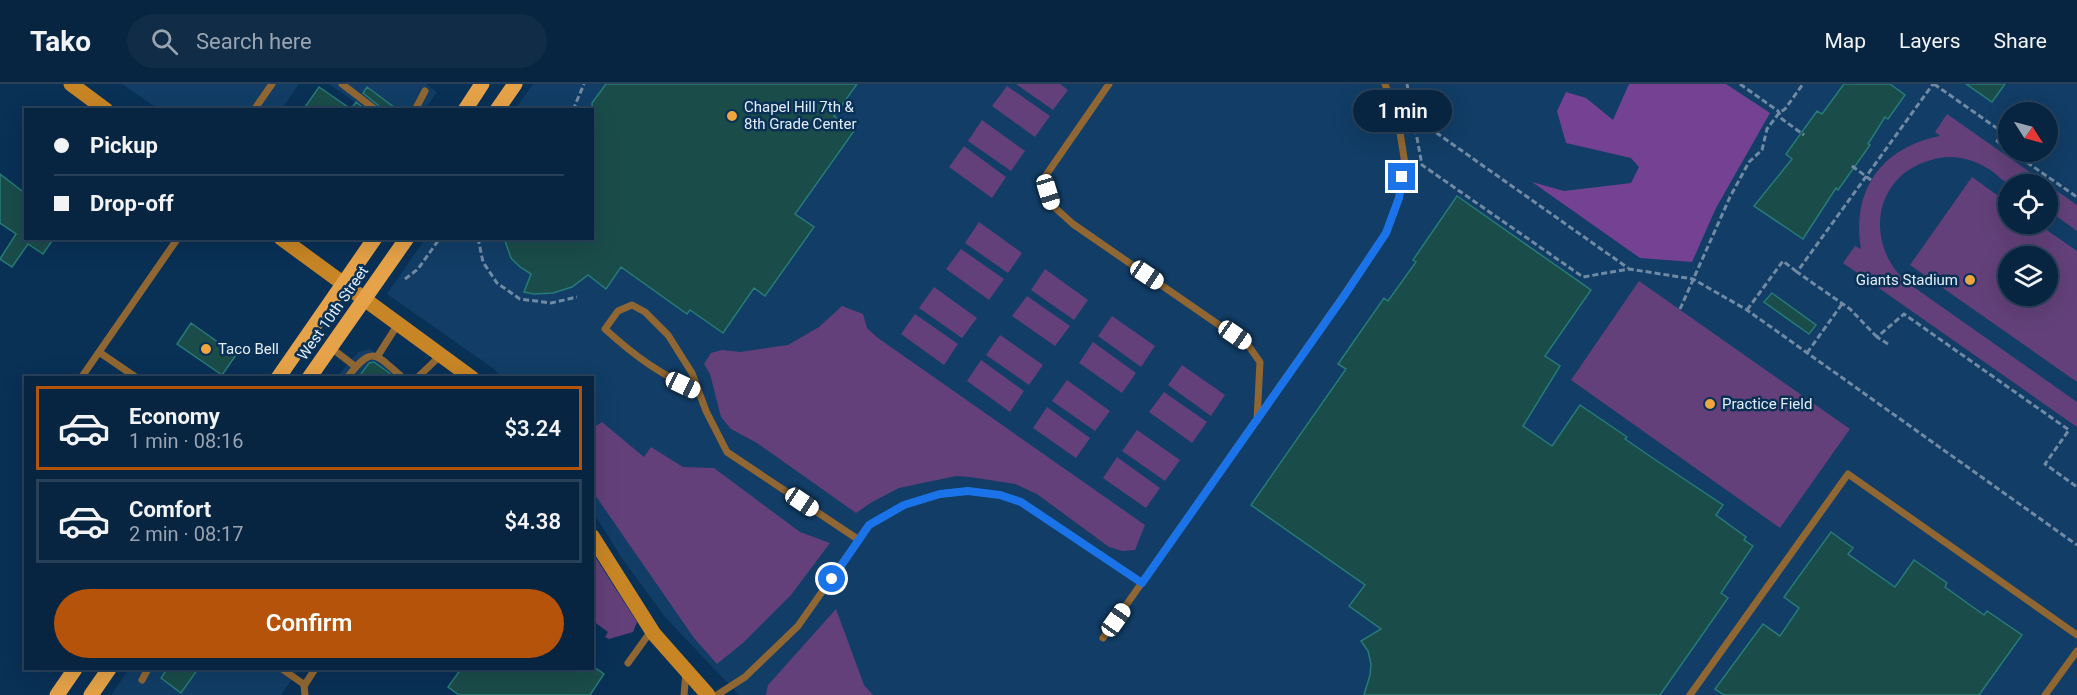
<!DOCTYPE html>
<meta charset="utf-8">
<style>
:root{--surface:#072440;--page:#102c47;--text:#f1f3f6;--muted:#98a4b1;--line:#284159;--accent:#b45309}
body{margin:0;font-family:Roboto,sans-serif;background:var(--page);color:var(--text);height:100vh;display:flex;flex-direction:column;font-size:22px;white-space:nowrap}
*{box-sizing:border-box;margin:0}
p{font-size:20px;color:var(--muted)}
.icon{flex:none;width:33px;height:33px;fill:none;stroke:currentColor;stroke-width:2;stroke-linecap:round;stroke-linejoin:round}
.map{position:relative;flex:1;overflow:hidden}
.details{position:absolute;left:24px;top:292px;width:570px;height:294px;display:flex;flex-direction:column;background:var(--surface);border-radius:0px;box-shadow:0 6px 24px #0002,0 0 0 2px var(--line)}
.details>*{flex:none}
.banner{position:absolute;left:24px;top:24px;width:570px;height:132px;border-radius:0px;box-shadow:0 6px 24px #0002,0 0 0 2px var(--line);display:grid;align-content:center;height:132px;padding:0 30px;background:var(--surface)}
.needle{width:39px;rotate:126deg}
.buttons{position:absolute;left:1998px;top:18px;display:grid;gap:12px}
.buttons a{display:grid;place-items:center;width:60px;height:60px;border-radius:50%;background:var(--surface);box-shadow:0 6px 24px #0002,0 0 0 2px var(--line);font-size:30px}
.end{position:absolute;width:27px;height:27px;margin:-14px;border:8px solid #1a73e8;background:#fff;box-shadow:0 0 0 3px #fff}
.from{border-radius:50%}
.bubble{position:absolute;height:42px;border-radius:21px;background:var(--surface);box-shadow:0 6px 24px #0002,0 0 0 2px var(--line);font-size:20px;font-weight:600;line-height:42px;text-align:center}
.car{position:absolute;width:18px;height:36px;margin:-18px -9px;border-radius:8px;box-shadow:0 0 4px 2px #0007;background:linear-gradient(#fff 24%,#345 0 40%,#fff 0 76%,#345 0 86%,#fff 0)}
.banner b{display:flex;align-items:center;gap:21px;height:57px;font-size:22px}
.banner b+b{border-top:2px solid var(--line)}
.banner i{width:15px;height:15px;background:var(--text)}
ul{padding:10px 0 0;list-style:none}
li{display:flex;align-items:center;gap:18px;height:84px;margin:0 12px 9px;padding:0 18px;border:3px solid var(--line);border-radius:0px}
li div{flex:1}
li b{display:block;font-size:22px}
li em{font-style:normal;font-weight:600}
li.on{border-color:var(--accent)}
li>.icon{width:54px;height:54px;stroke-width:1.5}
.action{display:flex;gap:12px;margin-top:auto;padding:12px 30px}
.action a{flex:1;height:69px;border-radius:36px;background:var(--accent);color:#fff;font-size:24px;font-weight:600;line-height:69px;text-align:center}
header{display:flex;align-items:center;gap:36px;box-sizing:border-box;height:84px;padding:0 30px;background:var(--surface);border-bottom:2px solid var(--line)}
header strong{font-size:28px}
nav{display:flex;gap:33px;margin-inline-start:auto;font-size:21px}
.search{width:420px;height:54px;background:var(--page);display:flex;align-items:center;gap:15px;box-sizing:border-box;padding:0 21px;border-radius:33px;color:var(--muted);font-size:22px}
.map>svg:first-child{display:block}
.built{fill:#113d66;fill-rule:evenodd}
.green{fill:#634079;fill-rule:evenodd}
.forest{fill:#754293}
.building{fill:#1a4c4a;stroke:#277b78;stroke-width:1.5}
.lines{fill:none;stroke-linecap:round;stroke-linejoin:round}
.path{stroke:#708aa3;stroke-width:3;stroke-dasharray:6 3;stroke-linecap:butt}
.lane{stroke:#906732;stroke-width:7}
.secondary{stroke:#c78525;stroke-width:15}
.primary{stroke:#e5a248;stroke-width:15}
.route{stroke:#1a73e8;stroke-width:8}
.poi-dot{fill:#f0a63f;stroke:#093055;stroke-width:2}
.labels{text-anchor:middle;stroke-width:5;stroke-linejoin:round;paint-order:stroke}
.poi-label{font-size:15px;fill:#e3eefa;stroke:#093055;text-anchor:start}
.street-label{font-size:15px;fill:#e3eefa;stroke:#093055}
</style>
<header>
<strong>Tako</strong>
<div class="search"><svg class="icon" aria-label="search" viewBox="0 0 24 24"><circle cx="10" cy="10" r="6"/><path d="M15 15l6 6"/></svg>Search here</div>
<nav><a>Map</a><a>Layers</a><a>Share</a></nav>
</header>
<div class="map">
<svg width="2077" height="611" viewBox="0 0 2077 611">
<rect width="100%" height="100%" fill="#093055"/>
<!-- built -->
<path class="built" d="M 122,0 L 299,0 L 281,26 L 158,25 Z
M 329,0 L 426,0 L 437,8 L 425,25 L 365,25 Z
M 533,0 L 2077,0 L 2077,611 L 739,611 L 665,533 L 621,473 L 593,428 L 592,294 L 502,294 L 494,285 L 387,210 L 425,155 L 592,154 L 592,26 L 515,25 ZM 2008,28 L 2048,28 L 2048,68 L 2008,68 ZM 2008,100 L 2048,100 L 2048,140 L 2008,140 ZM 2008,172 L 2048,172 L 2048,212 L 2008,212 Z
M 370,265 L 411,294 L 336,294 L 358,268 Z
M 129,585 L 299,585 L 281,611 L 111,611 Z"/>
<!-- green -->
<path class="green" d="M 1016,0 L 1060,0 L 1068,6 L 1053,26 Z
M 1007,2 L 1050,32 L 1035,53 L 992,22 Z
M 1947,30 L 2077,121 L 2077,147 L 2048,126 L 2048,100 C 2038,100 2019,103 2011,100 C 2004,99 1997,91 1992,87 C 1974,75 1952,69 1931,76 C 1872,92 1864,162 1908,199 L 2077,318 L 2077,343 L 1843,179 L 1855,162 L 1861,165 C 1851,106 1882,63 1940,52 L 1935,48 Z
M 982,36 L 1025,67 L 1011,87 L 968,57 Z
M 964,62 L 1006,93 L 992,114 L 949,83 Z
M 1972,93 L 2008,119 L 2008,140 L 2038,140 L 2077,167 L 2077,298 L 1910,181 ZM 2008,172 L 2048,172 L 2048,212 L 2008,212 Z
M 979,138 L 1022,169 L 1008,189 L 965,159 Z
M 961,165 L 1004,195 L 989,216 L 946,185 Z
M 1045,185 L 1088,216 L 1074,236 L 1031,206 Z
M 1639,197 L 1850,345 L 1780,444 L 1571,296 Z
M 934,203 L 977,234 L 962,254 L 919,224 Z
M 1027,212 L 1070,242 L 1055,262 L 1012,232 Z
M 842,222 L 863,230 L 867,244 L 878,254 L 1145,441 L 1135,466 L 1122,467 L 1109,463 L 1037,410 L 1015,400 L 970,393 L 956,392 L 899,404 L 872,418 L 856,429 L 757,359 L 731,345 L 721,333 L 710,290 L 704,280 L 711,269 L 722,266 L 740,268 L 788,261 L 819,243 Z
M 915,230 L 958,260 L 944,281 L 901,250 Z
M 1112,232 L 1155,262 L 1141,283 L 1098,252 Z
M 1000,251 L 1043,281 L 1029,301 L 986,271 Z
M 1093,258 L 1136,289 L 1122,309 L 1079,279 Z
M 981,276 L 1024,307 L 1010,328 L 967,297 Z
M 1182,281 L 1225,311 L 1211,332 L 1168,301 Z
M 1067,296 L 1110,327 L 1095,347 L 1052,317 Z
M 1164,308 L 1207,338 L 1192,359 L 1149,328 Z
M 1047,323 L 1090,354 L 1076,374 L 1033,344 Z
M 602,338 L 644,373 L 651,363 L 683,383 L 714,384 L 800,448 L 830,459 L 791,511 L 743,559 L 717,580 L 694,554 L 593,408 L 593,344 Z
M 1137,346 L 1180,376 L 1165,397 L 1122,367 Z
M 1117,373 L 1160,404 L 1146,424 L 1103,394 Z
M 592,468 L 637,538 L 633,548 L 609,555 L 605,553 L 608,548 L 593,537 Z
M 836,525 L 864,601 L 873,611 L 766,611 L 768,601 Z"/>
<!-- forest -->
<path class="forest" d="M 1629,0 L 1726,0 L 1770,29 L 1716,124 L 1692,178 L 1640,174 L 1532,98 L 1564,107 L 1631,99 L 1639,83 L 1631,74 L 1566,59 L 1557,27 L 1566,8 L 1586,14 L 1613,36 Z"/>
<!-- building -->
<path class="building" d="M 606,0 L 857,0 L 834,32 L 854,47 L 795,130 L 814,143 L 765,212 L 754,204 L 723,249 L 690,226 L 687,230 L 621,183 L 606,205 L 588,191 L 572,203 L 553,209 L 534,210 L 524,208 L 531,190 L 520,183 L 511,174 L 504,154 L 592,154 L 592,19 Z
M 1844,0 L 1890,0 L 1905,11 L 1888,35 L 1885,33 L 1868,60 L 1870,61 L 1838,106 L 1836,104 L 1803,155 L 1754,122 L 1792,75 L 1786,70 L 1817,27 L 1822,30 Z
M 1966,0 L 2005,0 L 1992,18 Z
M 319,3 L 351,25 L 356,18 L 366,26 L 303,26 Z
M 367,3 L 398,26 L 381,26 L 379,22 L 363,9 Z
M 0,90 L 26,110 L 26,154 L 54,154 L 43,170 L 28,160 L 12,183 L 0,175 L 16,150 L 0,139 Z
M 1457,112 L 1591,206 L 1545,272 L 1560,282 L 1523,342 L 1552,362 L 1580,321 L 1627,353 L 1625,355 L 1657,377 L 1723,421 L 1716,431 L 1746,453 L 1744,456 L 1753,462 L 1721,509 L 1728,514 L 1660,611 L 1364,611 L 1370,591 L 1371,580 L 1368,567 L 1361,557 L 1381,545 L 1349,522 L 1365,501 L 1251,421 L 1346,285 L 1338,280 L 1384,214 L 1388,217 L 1416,178 L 1413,176 Z
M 1772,209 L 1816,241 L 1809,250 L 1764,218 Z
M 191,239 L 236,271 L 222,291 L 177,260 Z
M 374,278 L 388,288 L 394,294 L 358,294 L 369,279 Z
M 1831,448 L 1853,464 L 1848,470 L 1895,503 L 1914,476 L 1947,499 L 1945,503 L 1984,531 L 1987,527 L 2022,551 L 1979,611 L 1724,611 L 1715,605 L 1763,540 L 1780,552 L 1799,524 L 1784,513 Z
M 167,585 L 198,585 L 181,609 L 161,594 Z
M 461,585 L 597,585 L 604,590 L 590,611 L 459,611 L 448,603 Z"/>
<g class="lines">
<!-- path -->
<path class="path" d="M 1407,0 L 1422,81 L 1583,193 L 1629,185 L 1693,195 L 1747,226 L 2077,461
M 1740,0 L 1778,27 L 1782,35 L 1804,51
M 1934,0 L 2008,52
M 573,26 L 584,0
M 1414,33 L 1628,184
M 2003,48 L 1997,57 L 2008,65
M 2012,68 L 2077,113
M 1852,82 L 1871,96
M 478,154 L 483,178 L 497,199 L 520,215 L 551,219 L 577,213
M 405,195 L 418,185 L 440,154
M 1680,225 L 1730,113 L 1749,78 L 1762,66 L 1767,45 L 1779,29 L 1785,25 L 1803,0
M 1747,226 L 1783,177 L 1797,188
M 1877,253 L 1850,225 L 1797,188 L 1933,0
M 1888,260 L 1877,253 L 1904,230 L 2069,346 L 2045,380 L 2077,403
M 1807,269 L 1842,220"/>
<!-- lane -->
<path class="lane" d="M 342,0 L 376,26
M 1109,0 L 1044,94 L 1052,121 L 1073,140 L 1248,261 L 1260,278 L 1257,336
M 254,26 L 272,0
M 415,26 L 425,7
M 330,263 L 356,283
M 377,273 L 398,240
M 81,294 L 99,268
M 137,294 L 99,268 L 178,154
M 347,294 C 373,260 375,270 403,294
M 417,294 L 441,271
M 699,308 C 660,290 637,274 605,245 L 618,227 L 632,221 L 645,228 L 668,251 L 692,289 L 706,327 L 727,368 L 859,456
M 1103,554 L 1344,211 L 1386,149 L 1399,114 L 1405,80 L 1399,42 L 1385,0
M 628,579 L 651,547
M 282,585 L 305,601
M 142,596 L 148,585
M 305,611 L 304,602 L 315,585
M 684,611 L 686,588
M 717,611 L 745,593 L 798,542 L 869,441 L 904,421 L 940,410 L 968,407 L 1000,411 L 1021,418 L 1142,499
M 1690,611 L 1848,390 L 2077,551
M 2045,611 L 2077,567"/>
<!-- secondary -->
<path class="secondary" d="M 71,0 L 106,26
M 281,154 L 472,294
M 592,452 L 654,550 L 708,611"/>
<!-- primary -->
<path class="primary" d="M 465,26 L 482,0
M 497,26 L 515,0
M 278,294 L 375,154
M 309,294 L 407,154
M 57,611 L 75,585
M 91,611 L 109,585"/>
</g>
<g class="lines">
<!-- route -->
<path class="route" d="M 832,495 L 869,441 L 904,421 L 940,410 L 968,407 L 1000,411 L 1021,418 L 1142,499 L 1344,212 L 1386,149 L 1399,114 L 1402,93"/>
</g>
<!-- markers -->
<g class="poi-dot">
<circle cx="732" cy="32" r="6"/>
<circle cx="1970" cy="196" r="6"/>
<circle cx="206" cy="265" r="6"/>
<circle cx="1710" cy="320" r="6"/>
</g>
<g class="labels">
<!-- poi labels -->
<g class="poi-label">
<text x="744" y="28">Chapel Hill 7th &amp;<tspan x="744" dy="17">8th Grade Center</tspan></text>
<text x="1958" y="201" text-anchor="end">Giants Stadium</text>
<text x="218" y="270">Taco Bell</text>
<text x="1722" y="325">Practice Field</text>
</g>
<!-- street labels -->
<g class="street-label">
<text transform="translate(333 229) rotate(-55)" y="5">West 10th Street</text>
</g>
</g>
</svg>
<div class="buttons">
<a><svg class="needle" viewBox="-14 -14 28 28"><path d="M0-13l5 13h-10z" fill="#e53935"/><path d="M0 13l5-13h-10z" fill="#98a4b1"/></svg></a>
<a><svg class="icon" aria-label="locate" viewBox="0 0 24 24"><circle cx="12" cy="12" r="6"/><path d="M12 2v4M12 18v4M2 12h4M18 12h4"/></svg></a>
<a><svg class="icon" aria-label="layers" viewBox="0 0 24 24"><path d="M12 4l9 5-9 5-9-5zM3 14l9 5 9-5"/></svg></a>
</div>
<i class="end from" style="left:832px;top:495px"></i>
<i class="end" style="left:1402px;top:93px"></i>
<div class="bubble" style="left:1353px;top:6px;width:99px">1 min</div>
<i class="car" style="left:1048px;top:108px;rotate:163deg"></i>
<i class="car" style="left:1147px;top:191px;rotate:124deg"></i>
<i class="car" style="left:1235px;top:251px;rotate:125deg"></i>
<i class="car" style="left:683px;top:301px;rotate:115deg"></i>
<i class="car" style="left:802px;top:418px;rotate:124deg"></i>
<i class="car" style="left:1116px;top:536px;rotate:35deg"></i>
<div class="banner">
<b><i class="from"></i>Pickup</b>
<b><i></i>Drop-off</b>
</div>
<section class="details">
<ul>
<li class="on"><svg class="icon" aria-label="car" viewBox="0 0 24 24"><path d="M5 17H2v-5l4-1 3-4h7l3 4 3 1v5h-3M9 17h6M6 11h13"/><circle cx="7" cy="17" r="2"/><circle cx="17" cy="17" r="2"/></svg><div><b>Economy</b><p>1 min · 08:16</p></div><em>$3.24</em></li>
<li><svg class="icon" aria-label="car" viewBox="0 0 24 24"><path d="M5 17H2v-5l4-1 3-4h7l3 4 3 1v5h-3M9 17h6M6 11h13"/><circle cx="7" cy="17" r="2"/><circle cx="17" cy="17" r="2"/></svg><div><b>Comfort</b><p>2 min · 08:17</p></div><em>$4.38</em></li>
</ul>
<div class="action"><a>Confirm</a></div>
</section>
</div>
